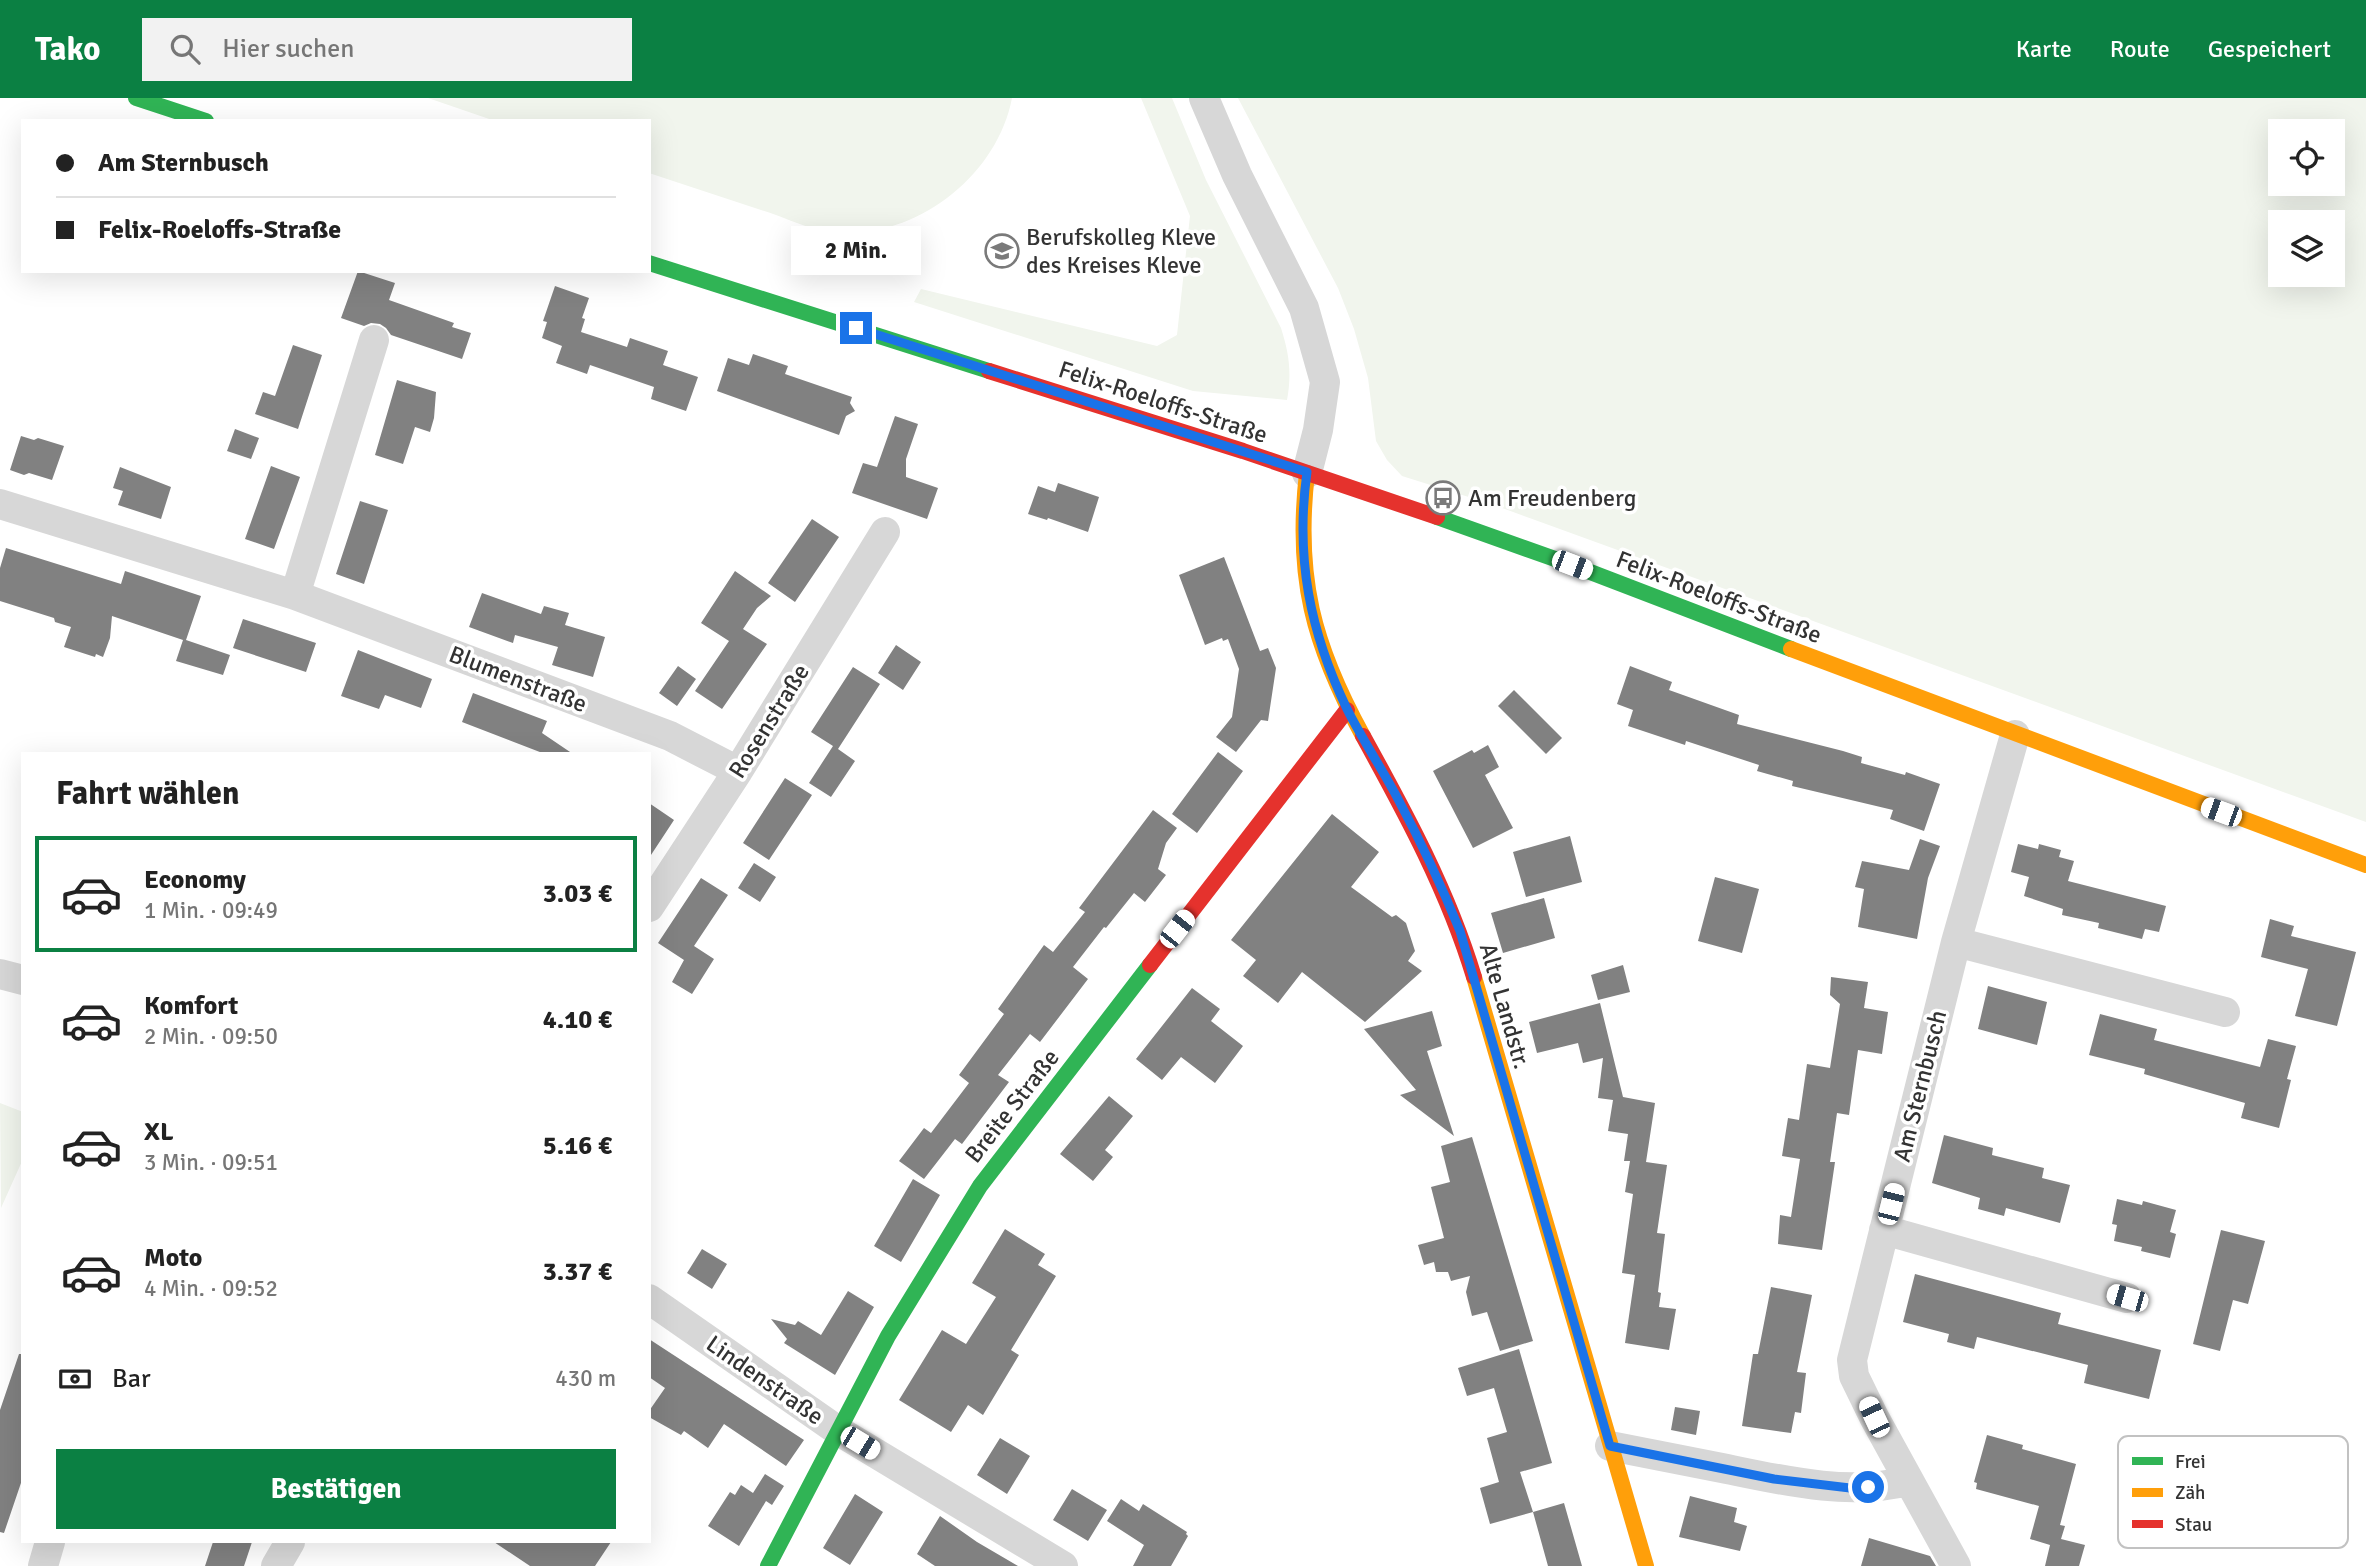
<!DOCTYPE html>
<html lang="de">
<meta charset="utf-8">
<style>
:root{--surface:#fff;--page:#f2f2f2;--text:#222;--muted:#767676;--line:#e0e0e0;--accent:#0b8043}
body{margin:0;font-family:Signika,sans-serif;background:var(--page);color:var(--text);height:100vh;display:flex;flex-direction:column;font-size:26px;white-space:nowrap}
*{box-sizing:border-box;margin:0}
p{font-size:23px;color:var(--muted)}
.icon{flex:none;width:38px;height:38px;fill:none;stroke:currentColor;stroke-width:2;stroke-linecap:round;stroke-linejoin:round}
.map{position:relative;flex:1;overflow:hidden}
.side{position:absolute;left:21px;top:654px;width:630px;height:791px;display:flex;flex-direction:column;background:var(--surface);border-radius:0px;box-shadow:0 7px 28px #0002}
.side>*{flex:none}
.hud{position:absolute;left:21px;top:21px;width:630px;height:154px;border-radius:0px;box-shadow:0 7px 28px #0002;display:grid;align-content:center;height:154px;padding:0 35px;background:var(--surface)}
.buttons{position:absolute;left:2268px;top:21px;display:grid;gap:14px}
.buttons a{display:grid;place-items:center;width:77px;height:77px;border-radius:0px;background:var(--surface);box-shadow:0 7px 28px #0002;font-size:35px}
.end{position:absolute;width:32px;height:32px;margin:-16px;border:9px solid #1a73e8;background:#fff;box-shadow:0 0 0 4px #fff}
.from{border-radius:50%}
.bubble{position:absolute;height:49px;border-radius:0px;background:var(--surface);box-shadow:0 7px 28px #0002;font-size:23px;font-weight:700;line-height:49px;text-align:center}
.car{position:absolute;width:21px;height:42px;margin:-21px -10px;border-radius:9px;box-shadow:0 0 5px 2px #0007;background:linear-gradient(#fff 24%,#345 0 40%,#fff 0 76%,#345 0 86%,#fff 0)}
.hud b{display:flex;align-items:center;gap:24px;height:66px;font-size:26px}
.hud b+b{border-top:2px solid var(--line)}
.hud i{width:18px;height:18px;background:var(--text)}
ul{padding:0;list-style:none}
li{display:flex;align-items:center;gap:21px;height:116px;margin:0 14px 10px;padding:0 21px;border:4px solid transparent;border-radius:0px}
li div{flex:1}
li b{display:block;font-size:26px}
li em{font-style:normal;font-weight:700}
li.selected{border-color:var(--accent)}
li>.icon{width:63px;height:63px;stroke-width:1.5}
h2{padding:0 35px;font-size:32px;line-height:84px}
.pay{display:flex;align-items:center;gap:18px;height:77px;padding:0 35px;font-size:26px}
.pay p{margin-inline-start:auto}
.button{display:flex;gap:14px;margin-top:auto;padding:14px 35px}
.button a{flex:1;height:80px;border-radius:0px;background:var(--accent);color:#fff;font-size:28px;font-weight:700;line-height:80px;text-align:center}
header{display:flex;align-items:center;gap:42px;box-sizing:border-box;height:98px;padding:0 35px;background:var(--accent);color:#fff}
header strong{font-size:33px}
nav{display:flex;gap:38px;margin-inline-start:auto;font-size:24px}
.search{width:490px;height:63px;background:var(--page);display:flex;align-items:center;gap:18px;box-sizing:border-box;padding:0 24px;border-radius:0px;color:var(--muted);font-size:26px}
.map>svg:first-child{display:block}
.green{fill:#f1f5ed;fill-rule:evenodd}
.building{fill:#818181}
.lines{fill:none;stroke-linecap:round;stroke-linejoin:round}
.street{stroke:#d7d7d7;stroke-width:30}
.fast{stroke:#30b455;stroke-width:16}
.slow{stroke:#ff9f0a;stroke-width:16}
.jam{stroke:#e5322d;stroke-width:16}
.route{stroke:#1a73e8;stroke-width:9}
.labels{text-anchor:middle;stroke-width:7;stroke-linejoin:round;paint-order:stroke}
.poi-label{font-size:24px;fill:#333;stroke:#fff;text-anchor:start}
.street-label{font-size:24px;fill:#333;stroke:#fff}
.key{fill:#fff;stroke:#c2c2c2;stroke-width:2}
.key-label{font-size:19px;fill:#333}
</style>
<header>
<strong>Tako</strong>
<div class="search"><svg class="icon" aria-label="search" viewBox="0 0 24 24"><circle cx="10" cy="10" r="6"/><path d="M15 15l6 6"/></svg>Hier suchen</div>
<nav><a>Karte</a><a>Route</a><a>Gespeichert</a></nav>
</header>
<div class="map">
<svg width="2366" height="1468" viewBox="0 0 2366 1468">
<rect width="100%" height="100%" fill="#fff"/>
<!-- green -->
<path class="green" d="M 428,0 L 1012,0 C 997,78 917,140 837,135 C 817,134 795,124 776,117 C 734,103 691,89 649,75 L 649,23 L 495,23 Z
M 1141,0 L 1172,0 L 1206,82 L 1281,230 C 1289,255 1292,275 1287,302 L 1193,293 L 914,204 L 921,191 L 1157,248 L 1177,237 L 1190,118 Z
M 1238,0 L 2366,0 L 2366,724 L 1494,407 L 1402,378 L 1387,362 L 1376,343 L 1368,280 L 1354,231 L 1338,190 ZM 2280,33 L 2333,33 L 2333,86 L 2280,86 ZM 2333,124 L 2333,177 L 2280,177 L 2280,124 Z
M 0,1005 L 23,1014 L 23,1061 L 1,1110 Z"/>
<!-- building -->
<path class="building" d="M 358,173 L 395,185 L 389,202 L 454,225 L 452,229 L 471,235 L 462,261 L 391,237 L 386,230 L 380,226 L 371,225 L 364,228 L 341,220 Z
M 555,188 L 589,200 L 582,220 L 585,221 L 581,234 L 627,249 L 630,240 L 668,253 L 663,267 L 698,279 L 686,313 L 651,301 L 654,289 L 590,267 L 587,276 L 556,265 L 562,248 L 542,240 L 547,224 L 543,223 Z
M 293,247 L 322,257 L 298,331 L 255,316 L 263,294 L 275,298 Z
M 753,256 L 788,268 L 785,276 L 852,299 L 850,305 L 855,313 L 846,318 L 839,337 L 717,293 L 728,260 L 749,267 Z
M 397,282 L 436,294 L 434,320 L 430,334 L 415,329 L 403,366 L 375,357 Z
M 895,318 L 918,326 L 906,361 L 906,379 L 938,390 L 927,421 L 852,395 L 863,365 L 877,369 Z
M 235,331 L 259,340 L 251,361 L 227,353 Z
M 21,338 L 34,342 L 38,340 L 64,348 L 52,382 L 29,375 L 24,377 L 10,372 Z
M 271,368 L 300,379 L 274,451 L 245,441 Z
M 120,369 L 171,389 L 161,421 L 118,407 L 123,393 L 113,390 Z
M 1058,385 L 1099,399 L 1088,434 L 1048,420 L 1047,422 L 1028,416 L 1038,388 L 1055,394 Z
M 360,403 L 388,412 L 364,486 L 336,476 Z
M 812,421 L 839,439 L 795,504 L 768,485 Z
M 6,450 L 121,486 L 125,473 L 201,498 L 186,542 L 230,557 L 223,577 L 176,563 L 183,542 L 112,518 L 110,540 L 103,559 L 96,556 L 95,559 L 64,549 L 71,529 L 55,524 L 54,520 L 0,503 L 0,470 Z
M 1224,459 L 1260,553 L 1268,550 L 1276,570 L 1268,623 L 1261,622 L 1236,654 L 1216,639 L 1232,619 L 1239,571 L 1228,541 L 1223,543 L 1222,540 L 1205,547 L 1179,477 Z
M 735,473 L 771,498 L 757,510 L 743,531 L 767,546 L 722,611 L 695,593 L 729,543 L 701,525 Z
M 482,495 L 541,516 L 544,508 L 569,515 L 565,527 L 605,539 L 593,579 L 552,567 L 558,549 L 515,537 L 513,545 L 469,529 Z
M 243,521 L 316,545 L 306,574 L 233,550 Z
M 896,547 L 921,564 L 903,592 L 878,575 Z
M 358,552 L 432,581 L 421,610 L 385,597 L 379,611 L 341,598 Z
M 678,568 L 696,581 L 677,608 L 659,595 Z
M 1630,568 L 1672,584 L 1669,592 L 1739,617 L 1737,626 L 1843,653 L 1862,659 L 1861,665 L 1905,677 L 1906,674 L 1940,686 L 1924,733 L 1890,721 L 1893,712 L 1792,688 L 1793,683 L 1757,673 L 1759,667 L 1686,643 L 1685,647 L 1628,628 L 1633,612 L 1617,606 Z
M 853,569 L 880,586 L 838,651 L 855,663 L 831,699 L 809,685 L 833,648 L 811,634 Z
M 1514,592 L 1562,640 L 1546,656 L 1498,608 Z
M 473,595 L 547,623 L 542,635 L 573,656 L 545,656 L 462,624 Z
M 1488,647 L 1499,669 L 1485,677 L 1513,730 L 1473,750 L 1433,673 L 1472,652 L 1474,655 Z
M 1218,654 L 1243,673 L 1197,735 L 1172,716 Z
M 785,680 L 812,697 L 769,762 L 743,745 Z
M 649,705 L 674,722 L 649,760 Z
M 1153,712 L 1177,730 L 1166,745 L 1158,771 L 1166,777 L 1145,804 L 1134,795 L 1106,830 L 1104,829 L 1073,869 L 1088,881 L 1040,944 L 1030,936 L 998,977 L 1009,984 L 962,1046 L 955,1041 L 924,1081 L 899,1063 L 924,1030 L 931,1035 L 969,985 L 959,977 L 1004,916 L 998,911 L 1044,847 L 1053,854 L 1085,814 L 1079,810 Z
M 1332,716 L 1379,754 L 1351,789 L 1392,819 L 1396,817 L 1406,825 L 1415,853 L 1408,863 L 1422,873 L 1365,924 L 1302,874 L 1278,905 L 1243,878 L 1256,862 L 1231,842 Z
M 1570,738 L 1582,784 L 1526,799 L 1513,754 Z
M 1920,741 L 1940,748 L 1928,780 L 1917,841 L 1858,829 L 1864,791 L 1855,789 L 1862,763 L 1909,772 Z
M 2018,746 L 2038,751 L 2039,746 L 2061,752 L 2059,759 L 2074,763 L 2068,783 L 2166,808 L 2159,834 L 2145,831 L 2142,841 L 2098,830 L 2099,825 L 2062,817 L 2063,811 L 2024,798 L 2029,779 L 2011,774 Z
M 754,765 L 776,779 L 760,804 L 738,790 Z
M 1715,779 L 1759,791 L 1742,855 L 1698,843 Z
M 701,780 L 728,797 L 694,848 L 714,861 L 692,896 L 672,884 L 684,862 L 658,845 Z
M 1544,800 L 1555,840 L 1503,855 L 1491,815 Z
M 2270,821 L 2294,828 L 2291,838 L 2356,854 L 2337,928 L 2295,918 L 2308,871 L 2261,859 Z
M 1623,867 L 1630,894 L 1598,902 L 1591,877 Z
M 1831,879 L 1868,884 L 1864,910 L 1888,914 L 1882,956 L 1858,952 L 1849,1017 L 1837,1015 L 1830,1064 L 1835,1064 L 1822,1152 L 1778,1146 L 1780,1117 L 1791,1119 L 1800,1061 L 1782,1058 L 1788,1020 L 1799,1022 L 1807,966 L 1830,970 L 1840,906 L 1830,897 Z
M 1988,888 L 2047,904 L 2037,947 L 1978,931 Z
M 1192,890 L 1220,911 L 1211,923 L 1243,948 L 1215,985 L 1181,959 L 1162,982 L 1136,961 Z
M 1600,905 L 1623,999 L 1655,1005 L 1646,1064 L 1667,1067 L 1657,1135 L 1665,1136 L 1658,1194 L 1661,1195 L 1659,1209 L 1676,1211 L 1669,1252 L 1625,1245 L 1635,1177 L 1622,1175 L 1633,1096 L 1625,1094 L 1630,1063 L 1624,1063 L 1628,1036 L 1608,1033 L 1613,1002 L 1598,1000 L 1603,960 L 1583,965 L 1578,945 L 1537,955 L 1529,924 Z
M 1432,913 L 1442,948 L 1427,953 L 1454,1038 L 1400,997 L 1416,992 L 1364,931 Z
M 2100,916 L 2157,931 L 2154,942 L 2260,969 L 2268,941 L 2296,948 L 2287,981 L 2291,982 L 2279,1030 L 2241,1020 L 2245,1005 L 2144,976 L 2145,971 L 2089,957 Z
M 1109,998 L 1133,1018 L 1105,1052 L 1113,1059 L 1093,1083 L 1060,1056 Z
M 1944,1037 L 1993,1050 L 1992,1057 L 2044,1070 L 2042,1080 L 2070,1087 L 2060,1125 L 2006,1110 L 2004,1118 L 1978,1111 L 1980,1100 L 1932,1085 Z
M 1472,1039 L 1533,1243 L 1500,1253 L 1487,1214 L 1472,1218 L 1466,1194 L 1470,1178 L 1451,1183 L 1448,1174 L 1436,1174 L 1434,1164 L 1424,1167 L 1418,1147 L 1444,1140 L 1431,1089 L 1450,1084 L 1441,1048 Z
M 913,1081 L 940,1097 L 901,1164 L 874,1148 Z
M 2117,1101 L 2142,1107 L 2143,1103 L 2176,1112 L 2170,1134 L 2176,1136 L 2170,1160 L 2141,1153 L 2142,1149 L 2114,1143 L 2117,1127 L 2112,1126 Z
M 1005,1131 L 1045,1156 L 1038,1167 L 1056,1178 L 1011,1252 L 1019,1257 L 983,1317 L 968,1307 L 951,1334 L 899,1302 L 942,1232 L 966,1246 L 996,1199 L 972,1185 Z
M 2221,1132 L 2265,1143 L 2248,1206 L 2233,1202 L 2220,1253 L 2193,1246 Z
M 702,1151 L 727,1166 L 712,1191 L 687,1175 Z
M 1915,1176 L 2061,1215 L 2058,1226 L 2161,1252 L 2149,1301 L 2084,1285 L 2088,1267 L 1977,1239 L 1974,1251 L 1947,1244 L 1949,1236 L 1903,1224 Z
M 1771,1189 L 1812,1197 L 1797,1274 L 1806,1275 L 1801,1315 L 1795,1314 L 1791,1335 L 1742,1328 L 1753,1256 L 1758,1256 Z
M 848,1193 L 874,1209 L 835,1277 L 784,1245 L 787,1241 L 771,1221 L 795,1227 L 798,1223 L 821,1237 Z
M 649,1241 L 804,1342 L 786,1368 L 724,1326 L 708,1350 L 684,1333 L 681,1337 L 649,1319 L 649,1313 L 665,1290 L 649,1279 Z
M 1519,1251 L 1552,1365 L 1520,1374 L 1533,1414 L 1564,1405 L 1582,1468 L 1548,1468 L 1533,1414 L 1490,1426 L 1480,1390 L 1499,1384 L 1487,1340 L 1507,1334 L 1494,1290 L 1467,1298 L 1458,1270 Z
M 19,1256 L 23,1256 L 23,1379 L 4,1435 L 0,1434 L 0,1312 Z
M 1675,1309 L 1700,1313 L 1696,1337 L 1671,1332 Z
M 1987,1337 L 2023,1347 L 2022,1351 L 2076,1366 L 2060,1427 L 2065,1428 L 2061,1441 L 2085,1447 L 2079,1468 L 2045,1468 L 2050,1447 L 2030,1441 L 2039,1408 L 1976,1391 L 1977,1385 L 1974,1384 Z
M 1000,1340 L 1030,1358 L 1007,1396 L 977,1377 Z
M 765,1376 L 784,1388 L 772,1407 L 766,1403 L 739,1448 L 708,1428 L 730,1394 L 735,1397 L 741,1387 L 753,1395 Z
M 1072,1391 L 1107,1412 L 1088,1443 L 1053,1422 Z
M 855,1396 L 883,1414 L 850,1467 L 823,1450 Z
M 1690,1398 L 1737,1410 L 1734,1424 L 1747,1428 L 1740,1453 L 1679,1439 Z
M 1121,1401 L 1139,1413 L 1143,1406 L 1187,1434 L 1186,1436 L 1188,1438 L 1171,1468 L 1133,1468 L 1144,1447 L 1107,1423 Z
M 940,1418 L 977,1444 L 1018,1468 L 935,1468 L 917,1456 Z
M 1869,1440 L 1930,1458 L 1936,1468 L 1861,1468 Z
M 213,1444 L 252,1444 L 244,1468 L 205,1468 Z
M 494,1444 L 611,1444 L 595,1468 L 530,1468 Z"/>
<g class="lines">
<!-- street -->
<path class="street" d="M 1204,0 L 1237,77 L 1304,210 L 1325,284 L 1318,332 L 1307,375
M 0,406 L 295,497 L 670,638 L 738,673
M 295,497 L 374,242
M 649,809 L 738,673 L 885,434
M 1956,844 L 2225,914
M 0,876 L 23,882
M 1884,1132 L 2127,1200
M 649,1201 L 837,1332 L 1063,1468
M 1610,1348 C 1649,1356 1688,1363 1727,1371 C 1785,1383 1849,1398 1908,1383
M 43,1468 L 50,1444
M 276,1468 L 290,1444
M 1956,1468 L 1874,1319 L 1854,1278 L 1852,1262 L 1956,844 L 2015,637"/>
<!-- fast -->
<path class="fast" d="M 136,0 L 206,23
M 649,165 L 989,273
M 1437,419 L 1572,467 L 1791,551
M 768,1468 L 888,1238 L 980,1088 L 1150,867"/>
<!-- slow -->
<path class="slow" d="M 1307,375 C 1295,479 1313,547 1363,638
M 1791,551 L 2366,767
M 1474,879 L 1646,1468"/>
<!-- jam -->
<path class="jam" d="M 989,273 L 1243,353 L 1437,419
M 1363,638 C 1406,716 1448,793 1474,879
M 1150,867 L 1347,612"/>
</g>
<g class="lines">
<!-- route -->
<path class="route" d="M 856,230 L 1307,374 C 1295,460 1310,534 1347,611 C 1363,643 1383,672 1399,703 C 1422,746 1442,789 1460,833 L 1610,1348 L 1774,1381 L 1850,1390 L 1868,1389"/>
</g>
<!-- icons -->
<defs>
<symbol id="school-ring" viewBox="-11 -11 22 22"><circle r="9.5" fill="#fff" stroke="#7a7a7a" stroke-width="1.5"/><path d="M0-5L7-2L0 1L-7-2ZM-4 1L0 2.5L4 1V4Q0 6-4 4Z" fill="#7a7a7a"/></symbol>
<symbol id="bus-ring" viewBox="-11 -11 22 22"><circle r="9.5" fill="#fff" stroke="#7a7a7a" stroke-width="1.5"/><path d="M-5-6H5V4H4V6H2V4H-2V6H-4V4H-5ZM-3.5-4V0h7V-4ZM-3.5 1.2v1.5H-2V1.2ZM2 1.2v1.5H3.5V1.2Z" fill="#7a7a7a"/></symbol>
</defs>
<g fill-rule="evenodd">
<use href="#school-ring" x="983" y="134" width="38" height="38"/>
<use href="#bus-ring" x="1424" y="381" width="38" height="38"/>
</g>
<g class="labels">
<!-- poi labels -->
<g class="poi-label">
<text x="1026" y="147">Berufskolleg Kleve<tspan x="1026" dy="28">des Kreises Kleve</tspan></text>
<text x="1468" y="408">Am Freudenberg</text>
</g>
<!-- street labels -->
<g class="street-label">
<text transform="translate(1163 304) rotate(18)" y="8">Felix-Roeloffs-Straße</text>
<text transform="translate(1719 499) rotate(21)" y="8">Felix-Roeloffs-Straße</text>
<text transform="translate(518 581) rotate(21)" y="8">Blumenstraße</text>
<text transform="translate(769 623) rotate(-58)" y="8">Rosenstraße</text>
<text transform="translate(1505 908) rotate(74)" y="8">Alte Landstr.</text>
<text transform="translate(1920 988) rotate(-76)" y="8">Am Sternbusch</text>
<text transform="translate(1012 1008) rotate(-52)" y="8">Breite Straße</text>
<text transform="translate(765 1282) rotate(35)" y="8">Lindenstraße</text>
</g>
</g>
<!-- legend -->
<rect x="2118" y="1338" width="230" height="112" rx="10" class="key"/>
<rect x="2132" y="1359" width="31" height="8" fill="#30b455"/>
<rect x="2132" y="1390" width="31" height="9" fill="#ff9f0a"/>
<rect x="2132" y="1422" width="31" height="8" fill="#e5322d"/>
<g class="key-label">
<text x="2175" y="1370">Frei</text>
<text x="2175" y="1401">Zäh</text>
<text x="2175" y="1433">Stau</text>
</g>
</svg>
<div class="buttons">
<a><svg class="icon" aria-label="locate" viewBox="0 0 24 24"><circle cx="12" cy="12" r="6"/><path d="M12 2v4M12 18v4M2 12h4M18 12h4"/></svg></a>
<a><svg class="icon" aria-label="layers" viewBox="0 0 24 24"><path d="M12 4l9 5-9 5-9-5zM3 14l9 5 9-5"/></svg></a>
</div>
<i class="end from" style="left:1868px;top:1389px"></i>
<i class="end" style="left:856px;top:230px"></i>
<div class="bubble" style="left:791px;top:128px;width:130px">2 Min.</div>
<i class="car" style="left:1572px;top:467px;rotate:111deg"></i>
<i class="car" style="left:2221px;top:714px;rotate:290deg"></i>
<i class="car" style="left:1177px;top:831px;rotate:38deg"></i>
<i class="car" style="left:1891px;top:1106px;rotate:14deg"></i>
<i class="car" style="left:2127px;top:1200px;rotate:286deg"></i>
<i class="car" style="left:1874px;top:1319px;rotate:335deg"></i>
<i class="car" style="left:860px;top:1345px;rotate:121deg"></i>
<div class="hud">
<b><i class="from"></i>Am Sternbusch</b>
<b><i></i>Felix-Roeloffs-Straße</b>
</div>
<section class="side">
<h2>Fahrt wählen</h2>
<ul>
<li class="selected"><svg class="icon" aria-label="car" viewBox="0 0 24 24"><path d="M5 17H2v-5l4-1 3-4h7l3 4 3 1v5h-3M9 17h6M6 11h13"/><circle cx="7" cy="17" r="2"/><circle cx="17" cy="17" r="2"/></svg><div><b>Economy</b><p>1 Min. · 09:49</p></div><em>3.03 €</em></li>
<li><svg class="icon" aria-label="car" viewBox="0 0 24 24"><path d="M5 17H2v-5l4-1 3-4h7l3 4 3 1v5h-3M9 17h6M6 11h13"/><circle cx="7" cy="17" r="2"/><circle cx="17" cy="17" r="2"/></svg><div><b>Komfort</b><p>2 Min. · 09:50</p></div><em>4.10 €</em></li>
<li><svg class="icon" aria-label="car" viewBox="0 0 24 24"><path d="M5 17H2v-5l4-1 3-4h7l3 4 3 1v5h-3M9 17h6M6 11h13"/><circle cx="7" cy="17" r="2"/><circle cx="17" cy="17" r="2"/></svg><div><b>XL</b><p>3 Min. · 09:51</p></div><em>5.16 €</em></li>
<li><svg class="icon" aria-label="car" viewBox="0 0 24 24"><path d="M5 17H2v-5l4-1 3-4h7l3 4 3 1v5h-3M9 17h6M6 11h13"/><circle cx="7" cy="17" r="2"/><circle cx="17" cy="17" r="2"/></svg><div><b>Moto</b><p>4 Min. · 09:52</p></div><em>3.37 €</em></li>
</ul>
<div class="pay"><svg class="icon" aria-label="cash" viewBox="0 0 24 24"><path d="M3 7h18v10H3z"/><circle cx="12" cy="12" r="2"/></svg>Bar<p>430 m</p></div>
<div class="button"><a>Bestätigen</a></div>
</section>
</div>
